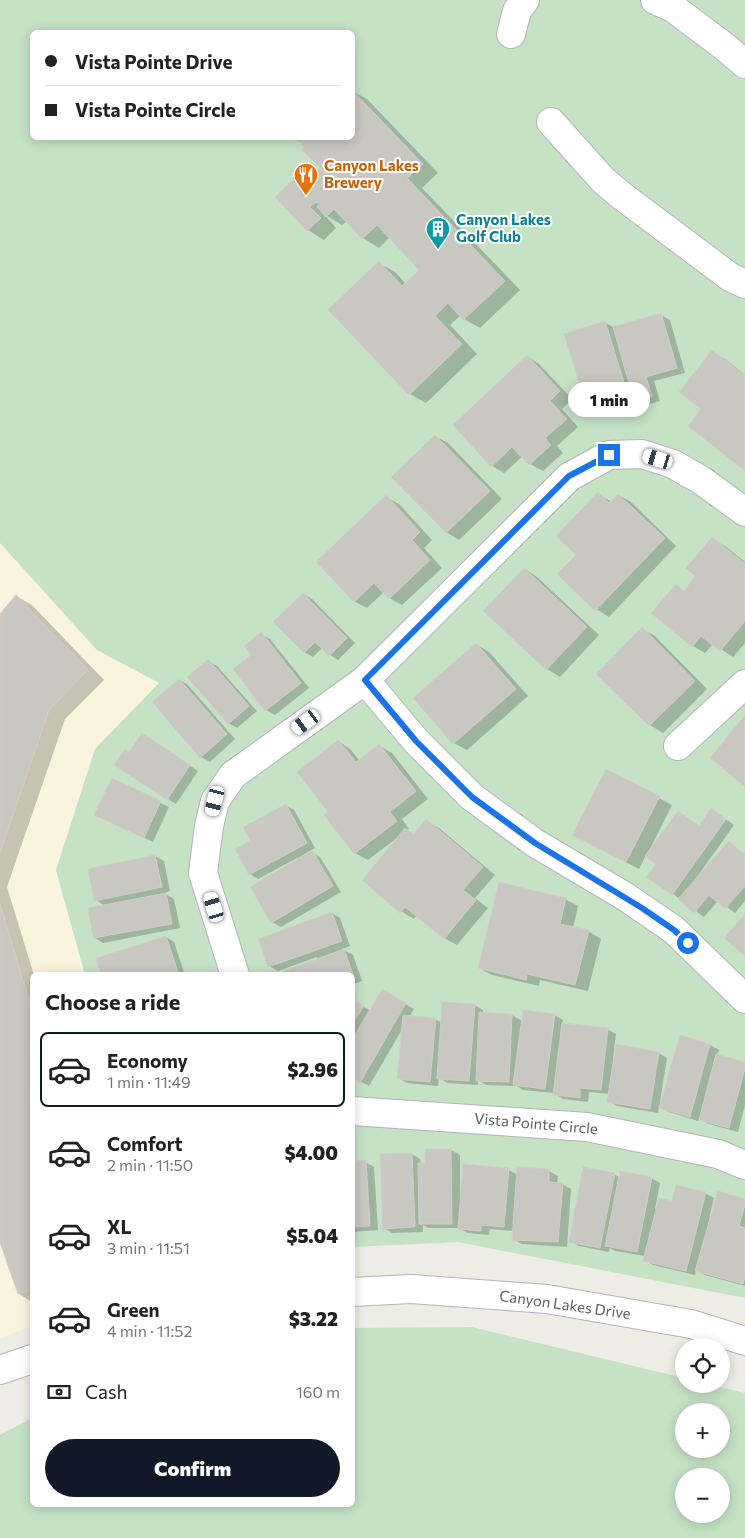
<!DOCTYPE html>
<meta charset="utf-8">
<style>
:root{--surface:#fff;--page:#f2f2f2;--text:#222;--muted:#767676;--line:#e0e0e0;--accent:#111827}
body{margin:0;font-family:Commissioner,sans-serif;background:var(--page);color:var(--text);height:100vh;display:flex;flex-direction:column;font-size:19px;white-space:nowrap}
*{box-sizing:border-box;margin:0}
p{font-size:16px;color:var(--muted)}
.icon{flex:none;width:28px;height:28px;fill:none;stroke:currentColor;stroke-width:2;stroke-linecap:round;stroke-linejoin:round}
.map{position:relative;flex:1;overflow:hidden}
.panel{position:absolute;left:30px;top:972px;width:325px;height:535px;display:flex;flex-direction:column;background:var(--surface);border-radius:8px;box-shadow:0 2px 12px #0003}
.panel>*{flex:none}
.top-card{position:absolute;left:30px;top:30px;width:325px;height:110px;border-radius:8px;box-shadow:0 2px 12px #0003;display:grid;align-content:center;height:110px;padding:0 15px;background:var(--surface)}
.fabs{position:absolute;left:675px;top:1338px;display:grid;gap:10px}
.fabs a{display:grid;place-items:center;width:55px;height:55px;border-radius:50%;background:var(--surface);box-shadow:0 2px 12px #0003;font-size:25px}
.end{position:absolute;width:22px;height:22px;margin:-11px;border:6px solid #1a73e8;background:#fff;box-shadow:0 0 0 2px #fff}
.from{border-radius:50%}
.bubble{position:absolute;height:35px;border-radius:18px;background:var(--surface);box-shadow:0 2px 12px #0003;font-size:16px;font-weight:800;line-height:35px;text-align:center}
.car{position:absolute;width:15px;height:30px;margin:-15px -8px;border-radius:6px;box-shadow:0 0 4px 1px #0007;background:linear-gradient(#fff 24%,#345 0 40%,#fff 0 76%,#345 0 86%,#fff 0)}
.top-card b{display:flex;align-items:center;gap:18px;height:48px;font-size:19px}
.top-card b+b{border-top:1px solid var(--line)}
.top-card i{width:12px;height:12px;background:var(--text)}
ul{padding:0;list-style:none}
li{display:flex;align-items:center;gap:15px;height:75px;margin:0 10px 8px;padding:0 5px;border:2px solid transparent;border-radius:8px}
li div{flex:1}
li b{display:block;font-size:19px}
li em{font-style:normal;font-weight:800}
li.current{border-color:var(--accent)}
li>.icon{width:45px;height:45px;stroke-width:1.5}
h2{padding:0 15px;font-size:22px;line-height:60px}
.pay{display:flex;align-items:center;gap:12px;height:55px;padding:0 15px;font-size:19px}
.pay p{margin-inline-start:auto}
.button{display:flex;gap:10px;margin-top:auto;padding:10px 15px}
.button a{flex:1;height:58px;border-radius:30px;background:var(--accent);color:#fff;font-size:20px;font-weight:800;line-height:58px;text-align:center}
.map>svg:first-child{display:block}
.commercial{fill:#faf4de}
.green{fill:#c5e2c5;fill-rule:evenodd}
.shadow{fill:#0003}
.building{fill:#c9c7c2;stroke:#d2cec4}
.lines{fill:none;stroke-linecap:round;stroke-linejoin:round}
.minor-casing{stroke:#b2b5b8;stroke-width:30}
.minor{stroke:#fff;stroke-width:28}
.route{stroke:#1a73e8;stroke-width:6}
.labels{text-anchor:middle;stroke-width:4;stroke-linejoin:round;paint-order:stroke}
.food-label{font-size:15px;font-weight:bold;fill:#c56008;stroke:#fff;text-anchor:start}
.culture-label{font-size:15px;font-weight:bold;fill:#0d838f;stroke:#fff;text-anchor:start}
.street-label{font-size:15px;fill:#5d6064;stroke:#fff}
</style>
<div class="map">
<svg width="745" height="1538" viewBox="0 0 745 1538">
<rect width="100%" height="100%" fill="#edece5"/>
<!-- commercial -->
<path class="commercial" d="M 0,543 L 97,650 L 160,683 L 95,749 L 56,870 L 85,975 L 32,975 L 32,1326 L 0,1338 Z"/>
<!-- green -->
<path class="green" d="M 0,0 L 745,0 L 745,1298 L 458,1242 L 353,1247 L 352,975 L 85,975 L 56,870 L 95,749 L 159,683 L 97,650 L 0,543 ZM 32,32 L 352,32 L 352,138 L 32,138 Z
M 472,1327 L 684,1378 L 684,1384 L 707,1384 L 745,1393 L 745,1538 L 0,1538 L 0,1435 L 32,1418 L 32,1505 L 352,1505 L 353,1328 ZM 684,1411 L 721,1411 L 721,1449 L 684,1449 ZM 684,1476 L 721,1476 L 721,1514 L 684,1514 Z"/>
<!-- shadow -->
<path class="shadow" d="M 352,91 L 367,99 L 438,173 L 422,188 L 520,290 L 480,328 L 464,319 L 461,315 L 450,325 L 477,354 L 426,403 L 410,394 L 379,263 L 395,272 L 406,284 L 421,270 L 390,237 L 379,248 L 363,238 L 347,221 L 342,225 L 324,214 L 336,228 L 324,240 L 308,230 L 276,197 L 300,174 L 310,180 L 322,169 L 299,140 L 302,138 L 352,138 Z
M 661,315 L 670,320 L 685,373 L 654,381 L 660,401 L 643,406 L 635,401 L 634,397 L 596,409 L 587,404 L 604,322 L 613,327 Z
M 713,352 L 725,359 L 745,375 L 745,470 L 703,409 Z
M 527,356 L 539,364 L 572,399 L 562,409 L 578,427 L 557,446 L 563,453 L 543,471 L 530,464 L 523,456 L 504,473 L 492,466 Z
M 435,436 L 448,443 L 502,499 L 459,540 L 446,532 Z
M 598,494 L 612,502 L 619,495 L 631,502 L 676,546 L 609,617 L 596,609 L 578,555 Z
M 386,497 L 399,504 L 432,540 L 424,548 L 442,568 L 402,605 L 389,598 L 384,592 L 367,608 L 354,601 Z
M 712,539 L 725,546 L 745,562 L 745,643 L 733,657 L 713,644 L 705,653 L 693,646 L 653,613 L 676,586 L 685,591 L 697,576 Z
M 525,569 L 537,577 L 599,635 L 560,677 L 547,669 L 485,611 Z
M 304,594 L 312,599 L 355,643 L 338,660 L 330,655 L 322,648 L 313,657 L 304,652 Z
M 16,596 L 32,605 L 104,680 L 65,719 L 7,887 L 34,975 L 32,975 L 32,1302 L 19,1294 L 0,1238 L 0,616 Z
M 642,629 L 655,636 L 707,689 L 663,733 L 650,725 L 598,674 Z
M 261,634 L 270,639 L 309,688 L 275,715 L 266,710 L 253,655 Z
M 476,644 L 489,652 L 528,696 L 467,750 L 454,743 Z
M 208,661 L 217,666 L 257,711 L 237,728 L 228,723 Z
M 180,680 L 188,685 L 235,739 L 210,762 L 201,757 L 154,703 Z
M 151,739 L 198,771 L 176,804 L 168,799 L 130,753 Z
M 338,741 L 350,749 L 360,761 L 380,746 L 392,753 L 428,799 L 402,819 L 409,829 L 407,830 L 415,835 L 426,821 L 439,828 L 495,875 L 475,898 L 488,908 L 457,945 L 444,938 L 417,915 L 414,919 L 401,911 L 398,837 L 368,860 L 355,853 L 330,812 Z
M 606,770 L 672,805 L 648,853 L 679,812 L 700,826 L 720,815 L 734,825 L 697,877 L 698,878 L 729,843 L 745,854 L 745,901 L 735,913 L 718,901 L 704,917 L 673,894 L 657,863 L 646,855 L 639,869 L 586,842 Z
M 112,779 L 169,807 L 153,842 L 104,819 Z
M 286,805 L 294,810 L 315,848 L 310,851 L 320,857 L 341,892 L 281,927 L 272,922 L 298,860 L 297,858 L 258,879 L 250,874 L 252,841 Z
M 155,856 L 164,861 L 170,891 L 164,893 L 174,899 L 180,928 L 103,943 L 95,938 L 105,906 L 96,900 Z
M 565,899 L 578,906 L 573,928 L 588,931 L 601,939 L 588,991 L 540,980 L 539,986 L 492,975 L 479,968 Z
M 332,913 L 340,918 L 350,946 L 342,949 L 353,955 L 362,981 L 352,985 L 352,975 L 277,975 L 318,960 L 317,957 L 278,971 L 269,966 Z
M 166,937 L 174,942 L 185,975 L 103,975 Z
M 382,991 L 414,1009 L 409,1017 L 435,1019 L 442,1023 L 475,1005 L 483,1010 L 483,1014 L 512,1015 L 522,1021 L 554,1015 L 563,1020 L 562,1024 L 607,1029 L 616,1034 L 613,1059 L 659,1053 L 667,1058 L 660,1102 L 662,1103 L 681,1037 L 710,1045 L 719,1050 L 717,1056 L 745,1063 L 745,1105 L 738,1132 L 709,1124 L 699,1119 L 698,1121 L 669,1112 L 659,1107 L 658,1113 L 617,1106 L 609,1101 L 610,1094 L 589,1092 L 588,1102 L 563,1099 L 554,1093 L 523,1090 L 517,1086 L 486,1085 L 478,1080 L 478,1085 L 447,1083 L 439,1078 L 438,1086 L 407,1083 L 398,1078 L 403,1028 L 369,1086 L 352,1077 L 352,1000 L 371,1011 Z
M 451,1150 L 460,1155 L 460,1193 L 509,1170 L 518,1175 L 519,1169 L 549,1171 L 558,1176 L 557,1184 L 562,1184 L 571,1189 L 567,1247 L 522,1244 L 513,1239 L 514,1231 L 490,1229 L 489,1235 L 468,1233 L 458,1228 L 429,1228 L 423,1225 L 423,1232 L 392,1233 L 384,1228 L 412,1154 L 420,1159 L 421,1165 L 426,1165 Z
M 365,1162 L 374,1167 L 378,1230 L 352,1232 L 352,1163 Z
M 614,1174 L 620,1178 L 651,1178 L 660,1183 L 655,1209 L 657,1209 L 673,1202 L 705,1193 L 714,1198 L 709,1220 L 711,1221 L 745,1200 L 745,1286 L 705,1275 L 696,1270 L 695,1275 L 653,1265 L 644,1260 L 645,1256 L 615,1251 L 610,1248 L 609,1252 L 579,1246 L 570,1241 Z"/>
<!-- building -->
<path class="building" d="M 352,90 L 423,164 L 407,178 L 505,281 L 463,320 L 448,303 L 435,316 L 462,344 L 409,395 L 328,310 L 379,261 L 402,286 L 419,270 L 377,225 L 362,239 L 334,209 L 326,217 L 317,207 L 319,204 L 316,202 L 310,207 L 321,218 L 307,231 L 275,197 L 300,173 L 307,180 L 320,168 L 302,150 L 304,147 L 297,140 L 300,138 L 352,138 Z
M 661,313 L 677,368 L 646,377 L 652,396 L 634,401 L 613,327 Z
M 605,321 L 627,392 L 586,405 L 564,334 Z
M 712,350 L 745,376 L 745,471 L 688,426 L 701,409 L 679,392 Z
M 527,355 L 560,391 L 550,401 L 567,419 L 545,438 L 551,445 L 529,465 L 512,447 L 491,467 L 453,425 Z
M 435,435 L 490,491 L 446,533 L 391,477 Z
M 598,492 L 609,503 L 618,494 L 665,538 L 595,611 L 557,574 L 576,555 L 556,536 Z
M 386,495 L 420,532 L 412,540 L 430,560 L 389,599 L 374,583 L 354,602 L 316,562 Z
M 712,537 L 745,564 L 745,621 L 720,651 L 701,636 L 692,647 L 651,613 L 676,584 L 684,591 L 695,576 L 686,568 Z
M 524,568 L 587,627 L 546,670 L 483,611 Z
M 303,593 L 347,638 L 329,656 L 315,642 L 304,653 L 273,622 Z
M 16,595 L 88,670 L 49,710 L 0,853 L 0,614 Z
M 642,627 L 695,681 L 649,726 L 596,674 Z
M 261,632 L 301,683 L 265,711 L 233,669 L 251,655 L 244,646 Z
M 476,643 L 516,689 L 453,744 L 413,698 Z
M 208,659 L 249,706 L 228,724 L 187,677 Z
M 179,679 L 227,734 L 200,758 L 152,702 Z
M 745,715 L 745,787 L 710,758 Z
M 142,733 L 190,765 L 167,800 L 114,765 L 125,749 L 129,752 Z
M 338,740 L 356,762 L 379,744 L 416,791 L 390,812 L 397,821 L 354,854 L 324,815 L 328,812 L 297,772 Z
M 606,769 L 660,796 L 626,862 L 572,835 Z
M 112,778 L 161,801 L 144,838 L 94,815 Z
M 286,804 L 307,843 L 249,875 L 235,849 L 250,841 L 243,827 Z
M 711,808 L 726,819 L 672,895 L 646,877 L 656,864 L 645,856 L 678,811 L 699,826 Z
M 426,819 L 483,867 L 463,890 L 476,900 L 444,939 L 405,907 L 400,913 L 362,880 L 405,828 L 413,835 Z
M 729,841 L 745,855 L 745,886 L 725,909 L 709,895 L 694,913 L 678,899 Z
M 312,850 L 333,886 L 271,923 L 250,887 Z
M 155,855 L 162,887 L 94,901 L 88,869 Z
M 499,882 L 566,898 L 560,924 L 589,930 L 575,985 L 527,974 L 526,980 L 478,968 Z
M 166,893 L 172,924 L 93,938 L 88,908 Z
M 0,904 L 32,1011 L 32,1289 L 18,1294 L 0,1242 Z
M 332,912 L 342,941 L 268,967 L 258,939 Z
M 745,914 L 745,956 L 724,938 Z
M 166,936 L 179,975 L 101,975 L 96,958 Z
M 344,949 L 354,977 L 352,977 L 352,975 L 273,975 Z
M 382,989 L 406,1003 L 360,1083 L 352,1078 L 352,1040 Z
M 352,999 L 364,1006 L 352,1024 Z
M 442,1002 L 475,1004 L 469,1081 L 437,1079 Z
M 523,1010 L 555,1014 L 545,1089 L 513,1085 Z
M 479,1012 L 512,1014 L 509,1082 L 476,1081 Z
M 403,1015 L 436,1018 L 430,1082 L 397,1079 Z
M 562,1023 L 608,1028 L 601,1090 L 580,1088 L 580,1098 L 553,1095 Z
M 680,1035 L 710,1044 L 690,1117 L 659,1108 Z
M 616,1044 L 659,1052 L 650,1109 L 607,1102 Z
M 716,1054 L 745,1062 L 745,1068 L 729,1128 L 699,1120 Z
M 425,1149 L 451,1149 L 452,1224 L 419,1224 L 418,1163 L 425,1163 Z
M 412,1153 L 415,1227 L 383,1229 L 380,1154 Z
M 366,1160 L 370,1226 L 352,1227 L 352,1161 Z
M 463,1164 L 509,1168 L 504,1227 L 481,1225 L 481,1231 L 458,1229 Z
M 517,1167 L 549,1169 L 549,1182 L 563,1183 L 558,1242 L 512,1240 Z
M 583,1167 L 615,1173 L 600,1248 L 569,1242 Z
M 620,1171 L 652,1177 L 637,1252 L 605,1246 Z
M 676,1185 L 706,1192 L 686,1271 L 643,1261 L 659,1198 L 672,1201 Z
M 718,1191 L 745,1199 L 745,1204 L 739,1226 L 745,1228 L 745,1276 L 743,1284 L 695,1271 Z"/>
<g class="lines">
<defs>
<path id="minor" d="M 655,0 L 673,8 L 725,47 L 745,64
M 511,34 L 517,11 L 525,0
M 551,122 L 603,180 L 622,196 L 730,277 L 745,284
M 365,680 L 416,741 L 472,797 L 535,843 L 626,897 L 674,930 L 745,999
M 678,746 L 745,684
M 235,975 L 203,873 L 209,826 L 215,801 L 233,775 L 365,680 L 569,477 L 609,455 L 642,454 L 673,464 L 701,480 L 745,512
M 352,1111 L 587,1127 L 718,1154 L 745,1165
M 352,1292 L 411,1289 L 547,1299 L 691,1324 L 745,1341
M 0,1370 L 32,1359"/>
</defs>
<!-- minor casing -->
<use href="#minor" class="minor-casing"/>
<!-- minor -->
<use href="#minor" class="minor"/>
</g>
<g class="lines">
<!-- route -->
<path class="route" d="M 609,455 L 569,476 L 365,680 L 416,741 L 472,797 L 535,843 L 642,908 L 674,930 L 688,943"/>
</g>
<!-- icons -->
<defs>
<symbol id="restaurant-pin" viewBox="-11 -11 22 30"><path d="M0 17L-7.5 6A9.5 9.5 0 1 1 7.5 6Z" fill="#e8710a" stroke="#fff"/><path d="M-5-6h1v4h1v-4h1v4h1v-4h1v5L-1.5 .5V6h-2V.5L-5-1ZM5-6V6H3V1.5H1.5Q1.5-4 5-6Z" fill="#fff"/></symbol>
<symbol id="building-pin" viewBox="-11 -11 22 30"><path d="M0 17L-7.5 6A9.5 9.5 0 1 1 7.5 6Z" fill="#0f9aa8" stroke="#fff"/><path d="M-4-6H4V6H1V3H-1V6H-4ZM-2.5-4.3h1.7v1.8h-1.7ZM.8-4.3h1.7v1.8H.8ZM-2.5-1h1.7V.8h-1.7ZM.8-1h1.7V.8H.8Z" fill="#fff"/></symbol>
</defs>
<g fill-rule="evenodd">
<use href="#restaurant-pin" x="292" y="161" width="28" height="38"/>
<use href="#building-pin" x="424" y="215" width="28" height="38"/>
</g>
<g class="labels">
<!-- food labels -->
<g class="food-label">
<text x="324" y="171">Canyon Lakes<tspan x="324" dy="17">Brewery</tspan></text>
</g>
<!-- culture labels -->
<g class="culture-label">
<text x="456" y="225">Canyon Lakes<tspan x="456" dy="17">Golf Club</tspan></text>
</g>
<!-- street labels -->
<g class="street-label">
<text transform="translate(536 1124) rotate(5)" y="5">Vista Pointe Circle</text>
<text transform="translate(565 1305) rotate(8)" y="5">Canyon Lakes Drive</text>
</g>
</g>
</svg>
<div class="fabs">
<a><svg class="icon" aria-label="locate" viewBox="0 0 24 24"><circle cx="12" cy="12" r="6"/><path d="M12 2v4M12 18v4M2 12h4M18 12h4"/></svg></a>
<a>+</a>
<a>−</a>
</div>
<i class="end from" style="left:688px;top:943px"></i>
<i class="end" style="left:609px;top:455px"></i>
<div class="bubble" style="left:568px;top:382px;width:82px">1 min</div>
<i class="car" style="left:658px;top:459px;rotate:287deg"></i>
<i class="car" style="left:306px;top:722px;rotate:234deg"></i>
<i class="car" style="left:215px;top:801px;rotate:194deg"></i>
<i class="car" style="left:214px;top:907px;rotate:343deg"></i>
<div class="top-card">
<b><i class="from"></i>Vista Pointe Drive</b>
<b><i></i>Vista Pointe Circle</b>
</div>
<section class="panel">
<h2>Choose a ride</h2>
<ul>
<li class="current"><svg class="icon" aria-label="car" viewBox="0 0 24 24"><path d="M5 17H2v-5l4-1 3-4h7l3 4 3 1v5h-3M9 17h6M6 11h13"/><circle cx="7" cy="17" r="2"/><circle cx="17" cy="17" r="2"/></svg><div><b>Economy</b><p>1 min · 11:49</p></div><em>$2.96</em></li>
<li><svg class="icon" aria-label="car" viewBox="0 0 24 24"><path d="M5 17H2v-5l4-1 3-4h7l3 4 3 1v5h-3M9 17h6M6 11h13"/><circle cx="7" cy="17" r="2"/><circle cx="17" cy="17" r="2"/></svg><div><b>Comfort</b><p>2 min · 11:50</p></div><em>$4.00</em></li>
<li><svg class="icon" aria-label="car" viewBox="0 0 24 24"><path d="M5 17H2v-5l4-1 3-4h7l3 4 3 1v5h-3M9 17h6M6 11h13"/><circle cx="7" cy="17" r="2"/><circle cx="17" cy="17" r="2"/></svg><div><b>XL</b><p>3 min · 11:51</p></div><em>$5.04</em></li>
<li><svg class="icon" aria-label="car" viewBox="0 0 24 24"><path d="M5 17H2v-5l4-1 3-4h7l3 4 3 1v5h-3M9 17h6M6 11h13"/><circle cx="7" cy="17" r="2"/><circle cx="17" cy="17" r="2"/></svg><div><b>Green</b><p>4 min · 11:52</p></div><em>$3.22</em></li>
</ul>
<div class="pay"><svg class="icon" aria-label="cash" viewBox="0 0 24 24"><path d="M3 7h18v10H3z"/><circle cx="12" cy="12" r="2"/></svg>Cash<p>160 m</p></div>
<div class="button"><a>Confirm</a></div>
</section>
</div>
